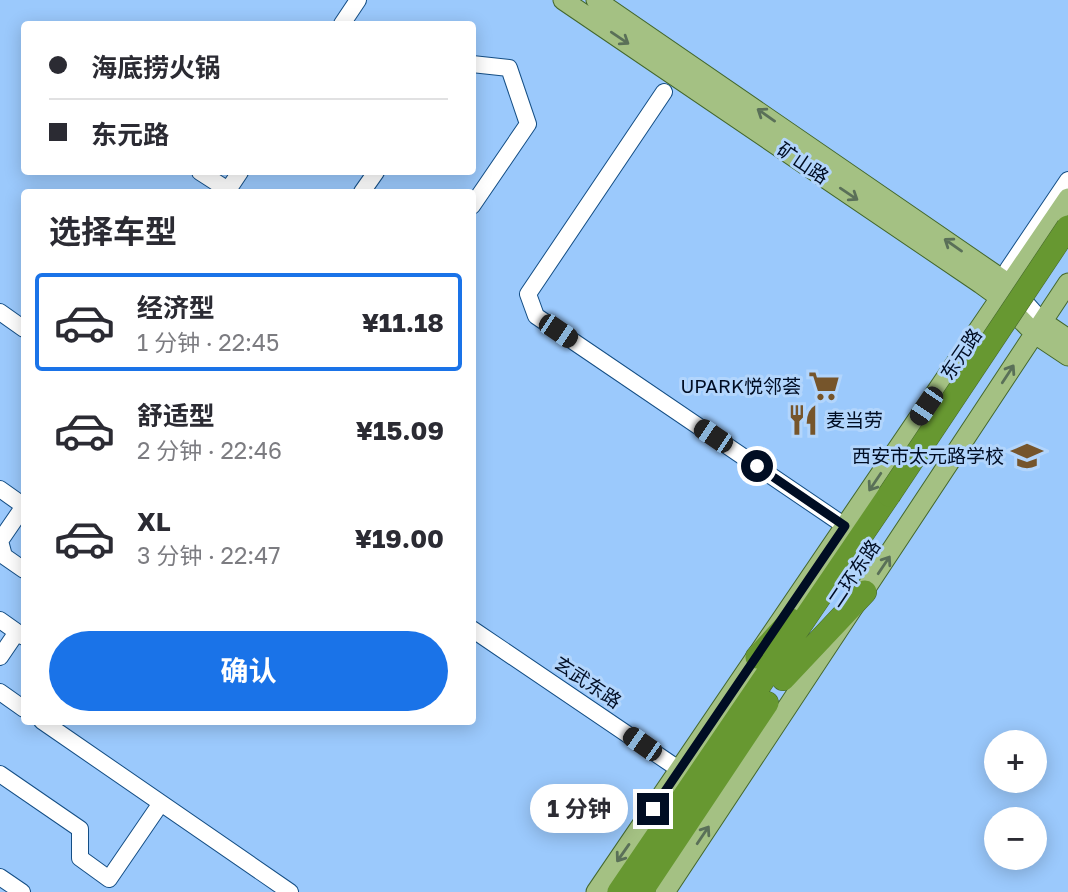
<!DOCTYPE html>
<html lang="zh">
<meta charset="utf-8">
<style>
:root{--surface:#fff;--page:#f7f7f7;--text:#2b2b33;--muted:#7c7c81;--line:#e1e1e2;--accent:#1a73e8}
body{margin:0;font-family:"Golos Text","Noto Sans SC",sans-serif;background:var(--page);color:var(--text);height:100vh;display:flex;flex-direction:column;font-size:26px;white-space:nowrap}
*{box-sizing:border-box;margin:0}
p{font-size:23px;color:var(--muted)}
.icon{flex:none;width:38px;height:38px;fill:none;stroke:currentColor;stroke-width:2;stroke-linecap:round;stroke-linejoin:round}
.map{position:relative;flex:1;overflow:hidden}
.drawer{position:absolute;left:21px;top:189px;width:455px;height:536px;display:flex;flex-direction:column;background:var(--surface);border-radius:7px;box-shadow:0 4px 18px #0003}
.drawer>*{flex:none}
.banner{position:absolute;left:21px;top:21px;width:455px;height:154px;border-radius:7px;box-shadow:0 4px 18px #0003;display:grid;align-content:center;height:154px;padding:0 28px;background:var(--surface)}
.controls{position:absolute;left:984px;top:730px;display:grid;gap:14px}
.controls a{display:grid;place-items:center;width:63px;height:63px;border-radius:50%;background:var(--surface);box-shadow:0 4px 18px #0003;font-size:35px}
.end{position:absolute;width:32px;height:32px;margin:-16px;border:9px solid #000d23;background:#fff;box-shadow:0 0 0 4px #fff}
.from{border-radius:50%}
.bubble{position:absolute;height:49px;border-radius:24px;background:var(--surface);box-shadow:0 4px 18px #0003;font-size:23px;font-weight:700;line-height:49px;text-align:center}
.car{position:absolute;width:21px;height:42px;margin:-21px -10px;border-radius:9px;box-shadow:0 0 5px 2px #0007;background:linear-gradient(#222 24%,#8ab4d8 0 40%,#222 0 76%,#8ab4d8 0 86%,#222 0)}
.banner b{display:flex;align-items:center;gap:24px;height:66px;font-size:26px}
.banner b+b{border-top:2px solid var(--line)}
.banner i{width:18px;height:18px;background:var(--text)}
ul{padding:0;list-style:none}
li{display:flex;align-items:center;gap:21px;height:98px;margin:0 14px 10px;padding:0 14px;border:4px solid transparent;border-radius:7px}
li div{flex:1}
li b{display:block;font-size:26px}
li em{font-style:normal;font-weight:700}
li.current{border-color:var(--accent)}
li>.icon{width:63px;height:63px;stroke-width:1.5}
h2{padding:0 28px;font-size:32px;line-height:84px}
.primary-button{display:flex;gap:14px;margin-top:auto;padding:14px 28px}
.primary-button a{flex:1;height:80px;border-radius:42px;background:var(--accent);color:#fff;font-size:28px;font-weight:700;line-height:80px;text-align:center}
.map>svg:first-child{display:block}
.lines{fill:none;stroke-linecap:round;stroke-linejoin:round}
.minor-casing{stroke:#144e85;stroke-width:18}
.major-casing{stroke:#43672c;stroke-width:21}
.highway-casing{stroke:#43672c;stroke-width:24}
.minor{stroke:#fff;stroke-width:16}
.major{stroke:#a4c183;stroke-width:19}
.highway{stroke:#679831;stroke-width:23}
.highway-bridge-casing{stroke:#43672c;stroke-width:24;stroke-linecap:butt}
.highway-bridge{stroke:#679831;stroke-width:23}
.oneway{stroke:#5a7058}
.route{stroke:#000d23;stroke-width:9}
.labels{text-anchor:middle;stroke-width:6;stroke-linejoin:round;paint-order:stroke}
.street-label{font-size:19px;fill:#000d23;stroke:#b2d5fc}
.poi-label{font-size:19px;fill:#000d23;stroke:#b2d5fc;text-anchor:end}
</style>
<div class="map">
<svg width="1068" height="892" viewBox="0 0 1068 892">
<rect width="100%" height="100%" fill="#9bc9fc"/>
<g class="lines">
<defs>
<path id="minor" d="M 342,24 L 358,0
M 472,64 L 509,68 L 528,124 L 472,206
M 664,92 L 528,294 L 536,316 L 845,526
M 200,172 L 228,190 L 240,172
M 362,192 L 376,172
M 0,312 L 24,329
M 1043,322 L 1009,284 L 1008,269 L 1068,180
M 0,489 L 24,506 L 0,541 L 4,556 L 24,570
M 0,620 L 24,637
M 472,629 L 680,770
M 0,657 L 17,632
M 0,692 L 24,709
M 42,721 L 290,892
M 0,774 L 80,829 L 80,858 L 109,879 L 161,803
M 0,877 L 22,892"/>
<path id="major" d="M 563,0 L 981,284 L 999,297 L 1035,334 L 1068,356
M 596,0 L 1009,284
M 1043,322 L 1068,339
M 596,892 L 1068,198
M 665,892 L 1068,283"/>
<path id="highway" d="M 757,657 L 791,620
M 783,679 L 865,592
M 619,892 L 889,495
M 641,892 L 767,703"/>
</defs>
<!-- minor casing -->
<use href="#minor" class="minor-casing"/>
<!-- major casing -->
<use href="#major" class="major-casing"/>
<!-- highway casing -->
<use href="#highway" class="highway-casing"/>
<!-- minor -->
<use href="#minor" class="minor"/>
<!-- major -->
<use href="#major" class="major"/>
<!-- highway -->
<use href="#highway" class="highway"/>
<defs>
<path id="highway-bridge" d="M 889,495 L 1068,227"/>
</defs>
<!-- highway-bridge casing -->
<use href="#highway-bridge" class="highway-bridge-casing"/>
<!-- highway-bridge -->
<use href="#highway-bridge" class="highway-bridge"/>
</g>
<!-- one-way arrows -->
<defs><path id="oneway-shaft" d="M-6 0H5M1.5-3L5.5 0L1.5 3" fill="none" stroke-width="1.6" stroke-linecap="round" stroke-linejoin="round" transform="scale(1.75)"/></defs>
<g class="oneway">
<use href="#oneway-shaft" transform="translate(620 38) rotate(34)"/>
<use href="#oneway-shaft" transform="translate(766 115) rotate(-145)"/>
<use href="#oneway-shaft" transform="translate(849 194) rotate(34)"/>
<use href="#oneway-shaft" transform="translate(953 245) rotate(-145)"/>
<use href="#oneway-shaft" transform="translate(1008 374) rotate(-57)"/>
<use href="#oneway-shaft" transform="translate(875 482) rotate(124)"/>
<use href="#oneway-shaft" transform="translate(884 565) rotate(-56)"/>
<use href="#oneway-shaft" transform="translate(703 835) rotate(-56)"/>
<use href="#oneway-shaft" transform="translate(623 853) rotate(125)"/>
</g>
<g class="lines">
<!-- route -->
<path class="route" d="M 653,809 L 845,526 L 757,466"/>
</g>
<!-- icons -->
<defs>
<symbol id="supermarket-bare" viewBox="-9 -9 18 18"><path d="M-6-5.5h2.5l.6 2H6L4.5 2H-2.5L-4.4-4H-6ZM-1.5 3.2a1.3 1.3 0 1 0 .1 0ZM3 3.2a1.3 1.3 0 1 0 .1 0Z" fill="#76552b" stroke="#b2d5fc" stroke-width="2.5" paint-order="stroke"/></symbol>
<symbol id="restaurant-bare" viewBox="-9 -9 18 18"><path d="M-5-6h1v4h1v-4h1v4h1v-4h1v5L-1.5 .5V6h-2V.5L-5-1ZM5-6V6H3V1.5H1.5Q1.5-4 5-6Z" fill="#76552b" stroke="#b2d5fc" stroke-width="2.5" paint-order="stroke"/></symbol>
<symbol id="school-bare" viewBox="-9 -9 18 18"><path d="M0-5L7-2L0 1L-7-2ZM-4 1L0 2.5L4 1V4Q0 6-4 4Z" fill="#76552b" stroke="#b2d5fc" stroke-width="2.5" paint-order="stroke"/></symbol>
</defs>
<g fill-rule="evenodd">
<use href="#supermarket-bare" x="802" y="364" width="44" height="44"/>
<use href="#restaurant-bare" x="781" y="398" width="44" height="44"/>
<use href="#school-bare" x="1005" y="434" width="44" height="44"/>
</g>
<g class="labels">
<!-- street labels -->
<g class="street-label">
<text transform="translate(803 163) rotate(34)" y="7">矿山路</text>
<text transform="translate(961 354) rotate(-56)" y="7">东元路</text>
<text transform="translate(854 573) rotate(-56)" y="7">二环东路</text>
<text transform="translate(588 682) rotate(34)" y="7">玄武东路</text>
</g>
<!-- poi labels -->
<g class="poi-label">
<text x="801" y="393">UPARK悦邻荟</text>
<text x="826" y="427" text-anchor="start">麦当劳</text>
<text x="1004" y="463">西安市太元路学校</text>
</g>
</g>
</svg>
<div class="controls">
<a>+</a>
<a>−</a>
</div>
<i class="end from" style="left:757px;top:466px"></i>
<i class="end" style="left:653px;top:809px"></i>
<div class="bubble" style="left:530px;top:784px;width:98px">1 分钟</div>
<i class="car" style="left:558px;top:331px;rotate:124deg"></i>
<i class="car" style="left:926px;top:406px;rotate:214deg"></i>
<i class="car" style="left:713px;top:436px;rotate:304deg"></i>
<i class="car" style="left:642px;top:744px;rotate:305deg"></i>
<div class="banner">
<b><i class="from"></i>海底捞火锅</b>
<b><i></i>东元路</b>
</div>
<section class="drawer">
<h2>选择车型</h2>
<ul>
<li class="current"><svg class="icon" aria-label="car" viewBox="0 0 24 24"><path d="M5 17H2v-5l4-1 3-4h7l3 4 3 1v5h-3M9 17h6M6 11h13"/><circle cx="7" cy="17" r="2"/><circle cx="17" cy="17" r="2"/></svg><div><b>经济型</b><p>1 分钟 · 22:45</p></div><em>¥11.18</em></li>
<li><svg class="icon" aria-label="car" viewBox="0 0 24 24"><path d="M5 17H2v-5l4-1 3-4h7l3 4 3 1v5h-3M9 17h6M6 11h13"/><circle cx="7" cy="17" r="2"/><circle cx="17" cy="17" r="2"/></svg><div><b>舒适型</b><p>2 分钟 · 22:46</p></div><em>¥15.09</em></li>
<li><svg class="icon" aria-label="car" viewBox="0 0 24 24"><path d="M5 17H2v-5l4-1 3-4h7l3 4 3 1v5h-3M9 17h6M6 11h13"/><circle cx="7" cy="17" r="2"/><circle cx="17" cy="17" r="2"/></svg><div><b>XL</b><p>3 分钟 · 22:47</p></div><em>¥19.00</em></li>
</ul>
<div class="primary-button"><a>确认</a></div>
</section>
</div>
